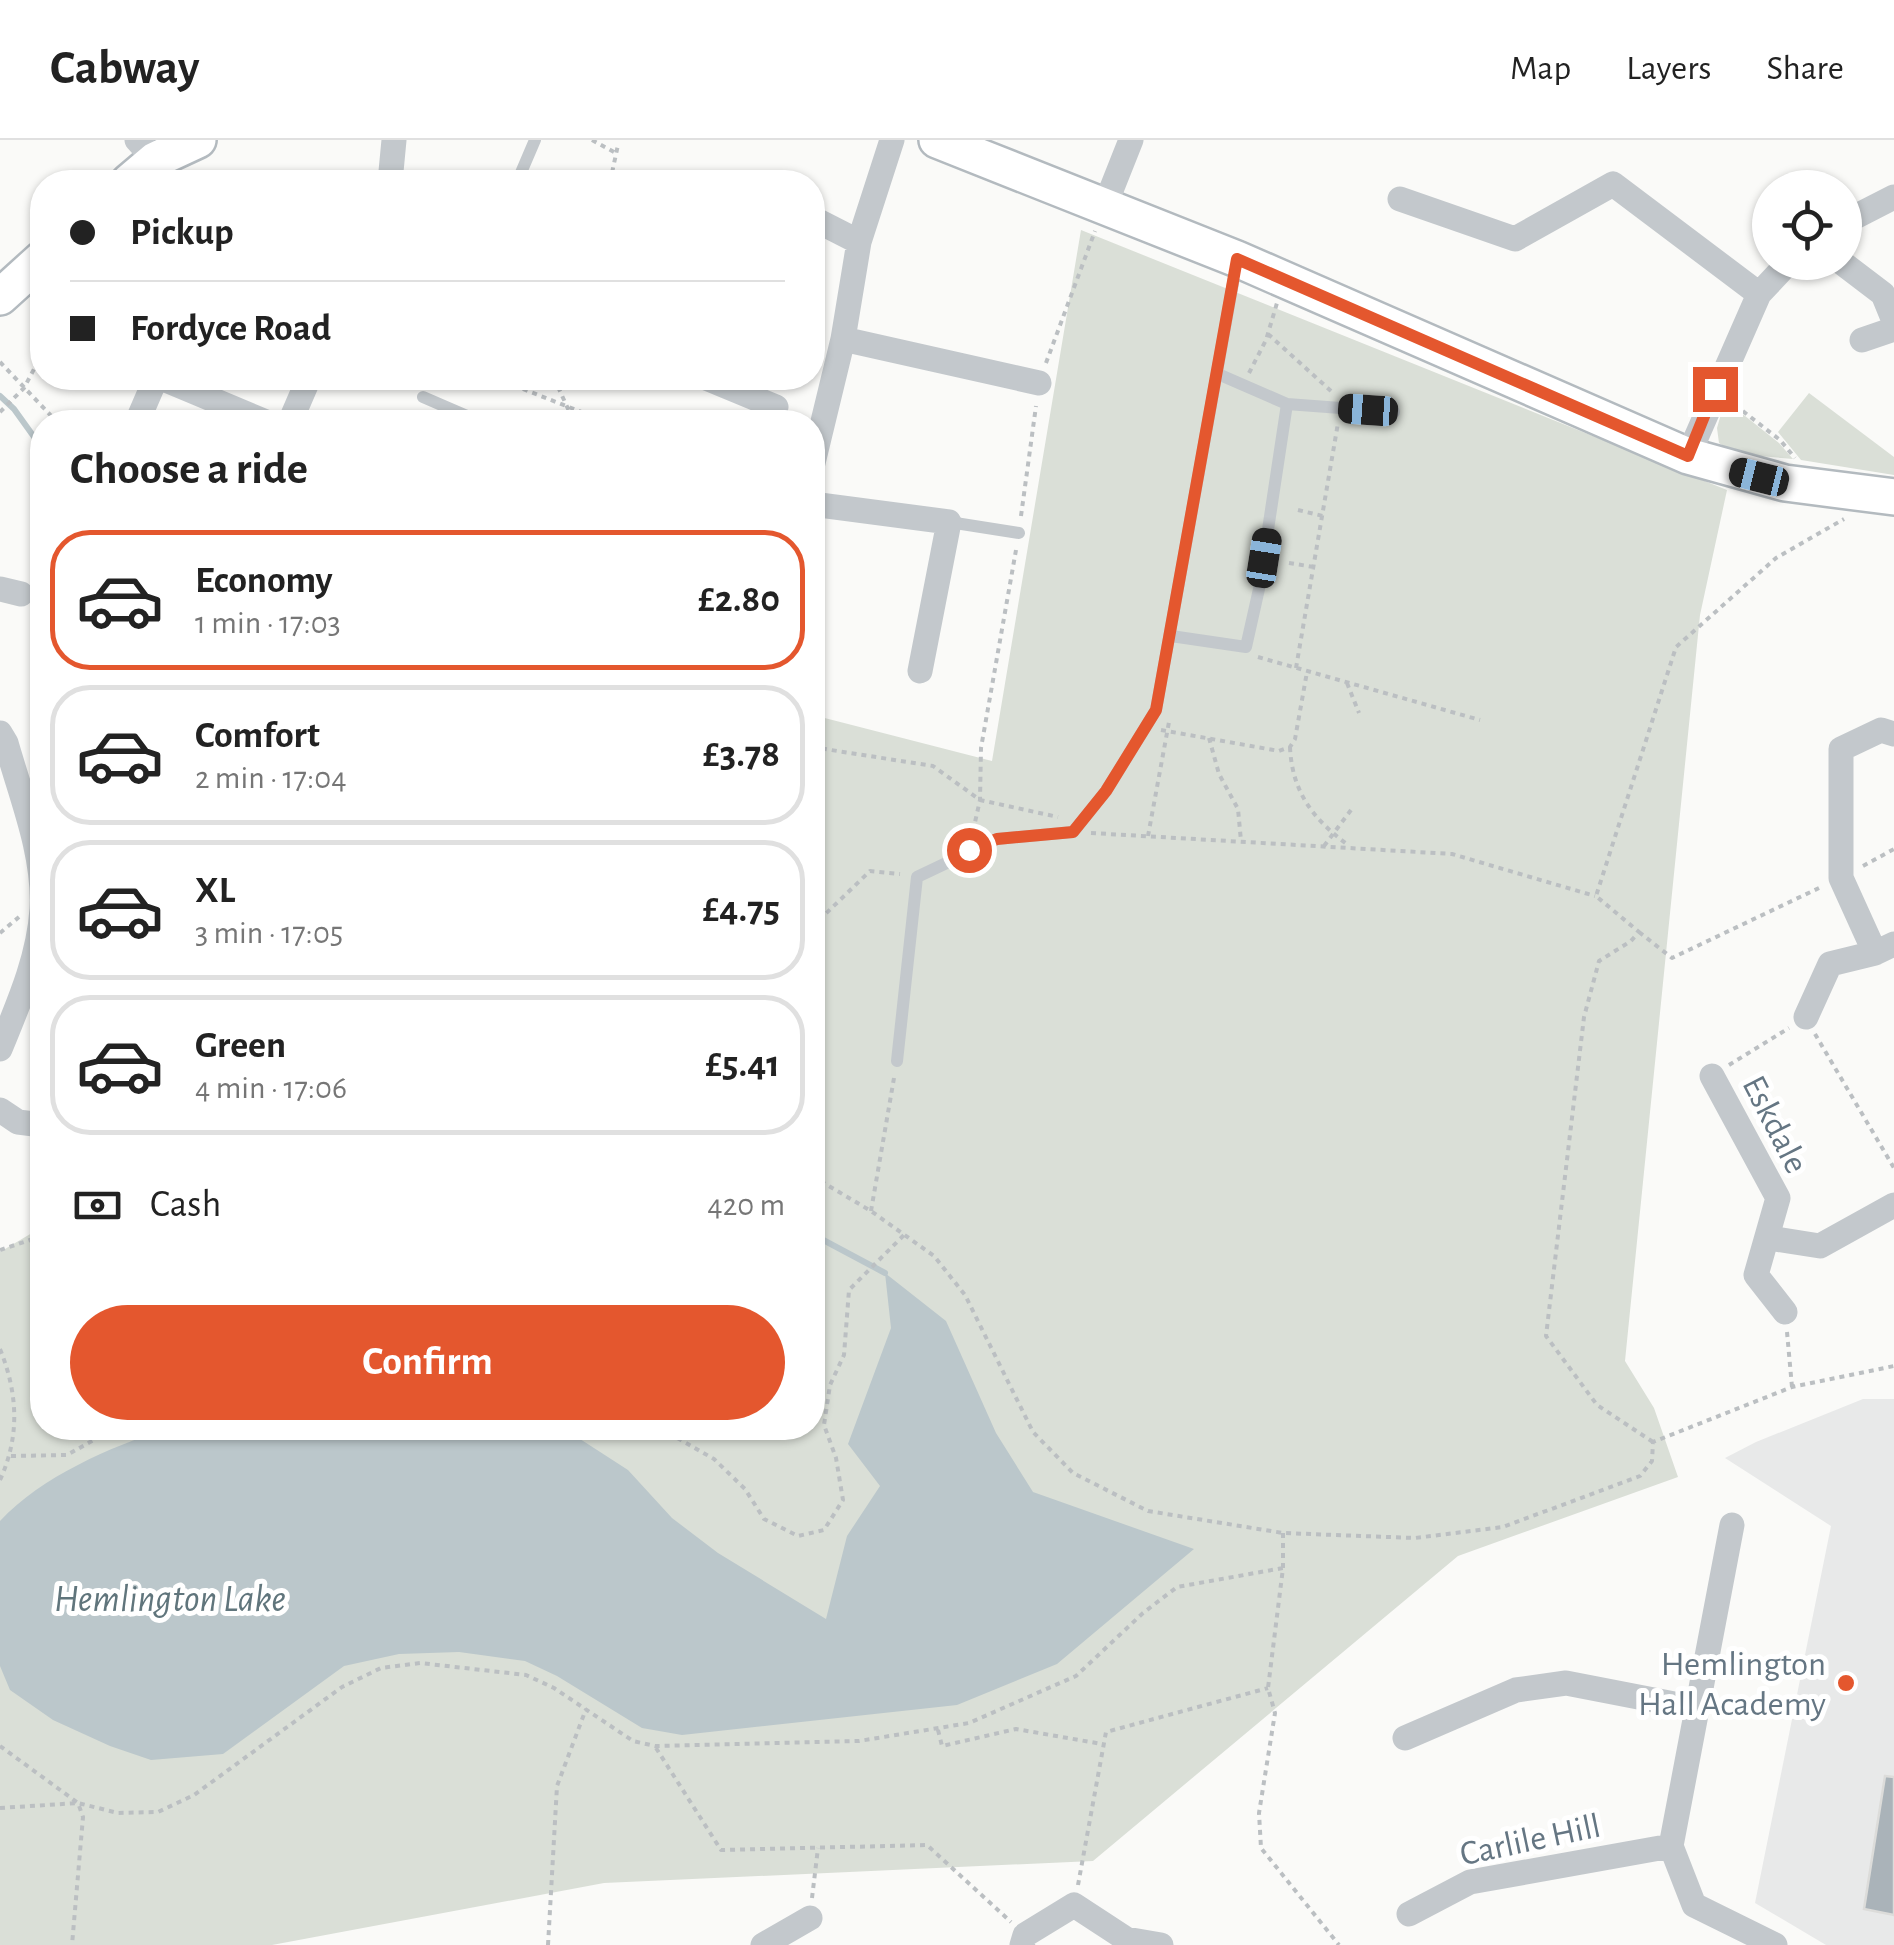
<!DOCTYPE html>
<meta charset="utf-8">
<style>
:root{--surface:#fff;--page:#f6f6f6;--text:#222;--muted:#767676;--line:#e0e0e0;--accent:#e4572e}
body{margin:0;font-family:"Alegreya Sans",sans-serif;background:var(--page);color:var(--text);height:100vh;display:flex;flex-direction:column;font-size:38px;white-space:nowrap}
*{box-sizing:border-box;margin:0}
p{font-size:32px;color:var(--muted)}
.icon{flex:none;width:55px;height:55px;fill:none;stroke:currentColor;stroke-width:2;stroke-linecap:round;stroke-linejoin:round}
.map{position:relative;flex:1;overflow:hidden}
.sheet{position:absolute;left:30px;top:270px;width:795px;height:1030px;display:flex;flex-direction:column;background:var(--surface);border-radius:40px;box-shadow:0 2px 8px #0004}
.sheet>*{flex:none}
.guide{position:absolute;left:30px;top:30px;width:795px;height:220px;border-radius:40px;box-shadow:0 2px 8px #0004;display:grid;align-content:center;height:220px;padding:0 40px;background:var(--surface)}
.buttons{position:absolute;left:1752px;top:30px;display:grid;gap:20px}
.buttons a{display:grid;place-items:center;width:110px;height:110px;border-radius:50%;background:var(--surface);box-shadow:0 2px 8px #0004;font-size:50px}
.end{position:absolute;width:45px;height:45px;margin:-22px;border:12px solid #e4572e;background:#fff;box-shadow:0 0 0 5px #fff}
.from{border-radius:50%}
.car{position:absolute;width:30px;height:60px;margin:-30px -15px;border-radius:12px;box-shadow:0 0 8px 2px #0007;background:linear-gradient(#222 24%,#8ab4d8 0 40%,#222 0 76%,#8ab4d8 0 86%,#222 0)}
.guide b{display:flex;align-items:center;gap:35px;height:95px;font-size:38px}
.guide b+b{border-top:2px solid var(--line)}
.guide i{width:25px;height:25px;background:var(--text)}
ul{padding:0;list-style:none}
li{display:flex;align-items:center;gap:30px;height:140px;margin:0 20px 15px;padding:0 20px;border:5px solid var(--line);border-radius:40px}
li div{flex:1}
li b{display:block;font-size:38px}
li em{font-style:normal;font-weight:700}
li.on{border-color:var(--accent)}
li>.icon{width:90px;height:90px;stroke-width:1.5}
h2{padding:0 40px;font-size:45px;line-height:120px}
.pay{display:flex;align-items:center;gap:25px;height:110px;padding:0 40px;font-size:38px}
.pay p{margin-inline-start:auto}
.button{display:flex;gap:20px;margin-top:auto;padding:20px 40px}
.button a{flex:1;height:115px;border-radius:60px;background:var(--accent);color:#fff;font-size:40px;font-weight:700;line-height:115px;text-align:center}
header{display:flex;align-items:center;gap:60px;box-sizing:border-box;height:140px;padding:0 50px;background:var(--surface);border-bottom:2px solid var(--line)}
header strong{font-size:48px}
nav{display:flex;gap:55px;margin-inline-start:auto;font-size:35px}
.map>svg:first-child{display:block}
.built{fill:#e8e9e9}
.green{fill:#dadfd7}
.water{fill:#bbc7cb}
.lines{fill:none;stroke-linecap:round;stroke-linejoin:round}
.stream{stroke:#bbc7cb;stroke-width:6}
.building{fill:#aab3b9;stroke:#dcdcda;stroke-width:2.5}
.secondary-casing{stroke:#b3babf;stroke-width:40}
.path{stroke:#bbbfc2;stroke-width:4;stroke-dasharray:5 5;stroke-linecap:butt}
.lane{stroke:#c3c8cc;stroke-width:12}
.street{stroke:#c3c8cc;stroke-width:25}
.secondary{stroke:#fff;stroke-width:35}
.route{stroke:#e4572e;stroke-width:12}
.poi-dot{fill:#e4572e;stroke:#fff;stroke-width:4}
.labels{text-anchor:middle;stroke-width:10;stroke-linejoin:round;paint-order:stroke}
.street-label{font-size:35px;fill:#657683;stroke:#fff}
.poi-label{font-size:35px;fill:#657683;stroke:#fff;text-anchor:end}
.water-label{font-size:38px;font-style:italic;fill:#60757c;stroke:#fff}
</style>
<header>
<strong>Cabway</strong>
<nav><a>Map</a><a>Layers</a><a>Share</a></nav>
</header>
<div class="map">
<svg width="1894" height="1805" viewBox="0 0 1894 1805">
<rect width="100%" height="100%" fill="#fafaf8"/>
<!-- built -->
<path class="built" d="M 1863,1259 L 1894,1259 L 1894,1805 L 1826,1805 L 1755,1763 L 1831,1386 L 1725,1318 L 1756,1302 Z"/>
<!-- green -->
<path class="green" d="M 1081,90 L 1727,350 L 1700,475 L 1625,1221 L 1654,1268 L 1678,1337 L 1458,1416 L 1093,1721 L 604,1743 L 272,1805 L 0,1805 L 0,1112 L 42,1087 L 42,1288 L 812,1288 L 813,575 L 992,621 Z
M 1809,253 L 1894,317 L 1894,335 L 1801,320 L 1778,292 Z
M 1725,260 L 1779,303 L 1793,319 L 1736,314 L 1719,303 L 1717,288 Z"/>
<!-- water -->
<path class="water" d="M 885,1133 L 946,1181 L 996,1293 L 1033,1352 L 1194,1409 L 1057,1524 L 957,1565 L 682,1595 L 642,1588 L 557,1536 L 525,1521 L 459,1512 L 399,1514 L 344,1526 L 223,1614 L 151,1620 L 110,1606 L 53,1580 L 10,1550 L 0,1526 L 0,1381 C 42,1336 109,1308 167,1288 L 563,1288 L 628,1330 L 672,1378 L 718,1413 L 826,1479 L 847,1396 L 880,1346 L 848,1304 L 891,1188 Z"/>
<g class="lines">
<!-- stream -->
<path class="stream" d="M 0,256 L 14,269 L 42,308
M 812,1094 L 885,1133"/>
</g>
<!-- building -->
<path class="building" d="M 1885,1636 L 1894,1637 L 1894,1775 L 1864,1769 Z"/>
<g class="lines">
<defs>
<path id="secondary" d="M 937,0 L 1237,119 L 1688,316 L 1785,343 L 1894,357
M 129,42 L 155,20 L 198,0
M 0,157 L 42,119"/>
</defs>
<!-- secondary casing -->
<use href="#secondary" class="secondary-casing"/>
<!-- path -->
<path class="path" d="M 592,0 L 614,12
M 610,42 L 618,5
M 1268,194 L 1331,251
M 0,222 L 57,282
M 1046,223 L 1095,91
M 1249,233 L 1266,200 L 1277,163
M 495,238 L 607,282
M 554,238 L 574,282
M 1735,265 L 1780,300 L 1795,318
M 0,272 L 24,248 L 42,214
M 1298,370 L 1323,376
M 1021,376 L 1036,266
M 1289,423 L 1314,427
M 1258,517 L 1480,580
M 1296,528 L 1338,283
M 1347,543 L 1359,573
M 1161,590 L 1279,611 L 1290,607 L 1295,599 L 1307,532
M 1209,598 L 1219,634 L 1238,669 L 1241,701
M 812,607 L 933,626 L 980,660 L 1058,677
M 1290,607 C 1292,652 1313,679 1348,705
M 973,691 L 980,660 L 981,608 L 1016,410
M 1091,693 L 1452,714 L 1595,756
M 1148,696 L 1169,582
M 1324,706 L 1354,666
M 1863,726 L 1894,709
M 812,787 L 870,731 L 900,734
M 1639,792 L 1672,818 L 1819,748
M 0,793 L 19,777
M 1815,894 L 1894,1028
M 1729,925 L 1789,888
M 812,1036 L 871,1071 L 934,1116 L 965,1155 L 1033,1292 L 1073,1333 L 1148,1371 L 1283,1393 L 1415,1398 L 1503,1387 L 1640,1336 L 1652,1321 L 1653,1302 L 1792,1247 L 1894,1226
M 871,1071 L 894,938
M 0,1110 L 42,1096
M 1787,1192 L 1792,1247
M 0,1209 C 18,1254 20,1296 0,1340
M 660,1288 L 714,1319 L 745,1349 L 764,1379 L 798,1396 L 824,1390 L 843,1360 L 836,1318 L 824,1285 L 830,1245 L 844,1215 L 849,1150 L 905,1094
M 1653,1302 L 1597,1265 L 1546,1196 L 1584,877 L 1599,821 L 1631,801 L 1639,792 L 1596,756 L 1676,507 L 1776,418 L 1844,379
M 11,1316 L 67,1315 L 115,1288
M 1283,1393 L 1283,1428 L 1268,1548 L 1275,1573 L 1259,1673 L 1261,1708 L 1339,1805
M 938,1590 L 942,1606 L 1016,1589 L 1102,1604
M 0,1606 L 78,1663 L 83,1677 L 72,1805
M 656,1608 L 721,1710 L 927,1705 L 1011,1782
M 0,1668 L 78,1663 L 118,1673 L 158,1672 L 194,1655 L 342,1547 L 381,1528 L 420,1523 L 526,1535 L 554,1548 L 633,1601 L 655,1606 L 859,1601 L 969,1583 L 1076,1536 L 1143,1473 L 1177,1447 L 1283,1428
M 1078,1745 L 1106,1592 L 1268,1548
M 812,1758 L 818,1708
M 548,1805 L 557,1646 L 586,1569"/>
<!-- lane -->
<path class="lane" d="M 392,35 L 412,42
M 517,42 L 535,0
M 1218,234 L 1287,264 L 1394,272
M 423,257 L 467,276 L 464,282
M 949,382 L 1019,393
M 1171,496 L 1246,507 L 1259,449 L 1287,264
M 897,921 L 917,737 L 997,699 L 1073,692 L 1106,651 L 1156,570 L 1237,121"/>
<!-- street -->
<path class="street" d="M 137,0 L 155,20
M 390,42 L 394,0
M 1400,59 L 1515,99 L 1613,44 L 1759,154
M 1104,68 L 1131,0
M 812,78 L 859,102
M 1845,82 L 1894,57
M 1841,122 L 1883,154 L 1894,181
M 843,199 L 1039,243
M 1862,200 L 1894,189
M 161,238 L 266,282
M 706,238 L 776,267
M 137,282 L 156,238
M 290,282 L 309,238
M 1688,316 L 1759,154 L 1789,122
M 812,327 L 843,199 L 859,102 L 892,0
M 812,364 L 949,382 L 920,531
M 0,449 L 21,454
M 0,593 L 6,603 C 21,656 45,714 42,769 C 39,818 18,865 0,909
M 1875,813 L 1841,738 L 1841,609 L 1881,590 L 1894,594
M 1806,877 L 1830,824 L 1875,813 L 1894,804
M 1712,936 L 1778,1058 L 1756,1135 L 1785,1172
M 0,970 L 18,982 L 42,985
M 1769,1098 L 1820,1106 L 1894,1065
M 1732,1385 L 1671,1706 L 1694,1765 L 1775,1805
M 1405,1598 L 1516,1550 L 1566,1543 L 1695,1568
M 1409,1774 L 1470,1742 L 1671,1706
M 763,1805 L 810,1778
M 1022,1805 L 1025,1795 L 1074,1765 L 1126,1799 L 1161,1805"/>
<!-- secondary -->
<use href="#secondary" class="secondary"/>
</g>
<g class="lines">
<!-- route -->
<path class="route" d="M 969,710 L 997,699 L 1073,692 L 1106,651 L 1156,570 L 1237,119 L 1688,316 L 1715,249"/>
</g>
<!-- markers -->
<circle class="poi-dot" cx="1846" cy="1543" r="10"/>
<g class="labels">
<!-- street labels -->
<g class="street-label">
<text transform="translate(1776 984) rotate(63)" y="12">Eskdale</text>
<text transform="translate(1530 1699) rotate(-12)" y="12">Carlile Hill</text>
</g>
<!-- poi labels -->
<g class="poi-label">
<text x="1826" y="1535">Hemlington<tspan x="1826" dy="40">Hall Academy</tspan></text>
</g>
<!-- water labels -->
<g class="water-label">
<text x="170" y="1471">Hemlington Lake</text>
</g>
</g>
</svg>
<div class="buttons">
<a><svg class="icon" aria-label="locate" viewBox="0 0 24 24"><circle cx="12" cy="12" r="6"/><path d="M12 2v4M12 18v4M2 12h4M18 12h4"/></svg></a>
</div>
<i class="end from" style="left:969px;top:710px"></i>
<i class="end" style="left:1715px;top:249px"></i>
<i class="car" style="left:1368px;top:270px;rotate:274deg"></i>
<i class="car" style="left:1759px;top:337px;rotate:284deg"></i>
<i class="car" style="left:1264px;top:418px;rotate:9deg"></i>
<div class="guide">
<b><i class="from"></i>Pickup</b>
<b><i></i>Fordyce Road</b>
</div>
<section class="sheet">
<h2>Choose a ride</h2>
<ul>
<li class="on"><svg class="icon" aria-label="car" viewBox="0 0 24 24"><path d="M5 17H2v-5l4-1 3-4h7l3 4 3 1v5h-3M9 17h6M6 11h13"/><circle cx="7" cy="17" r="2"/><circle cx="17" cy="17" r="2"/></svg><div><b>Economy</b><p>1 min · 17:03</p></div><em>£2.80</em></li>
<li><svg class="icon" aria-label="car" viewBox="0 0 24 24"><path d="M5 17H2v-5l4-1 3-4h7l3 4 3 1v5h-3M9 17h6M6 11h13"/><circle cx="7" cy="17" r="2"/><circle cx="17" cy="17" r="2"/></svg><div><b>Comfort</b><p>2 min · 17:04</p></div><em>£3.78</em></li>
<li><svg class="icon" aria-label="car" viewBox="0 0 24 24"><path d="M5 17H2v-5l4-1 3-4h7l3 4 3 1v5h-3M9 17h6M6 11h13"/><circle cx="7" cy="17" r="2"/><circle cx="17" cy="17" r="2"/></svg><div><b>XL</b><p>3 min · 17:05</p></div><em>£4.75</em></li>
<li><svg class="icon" aria-label="car" viewBox="0 0 24 24"><path d="M5 17H2v-5l4-1 3-4h7l3 4 3 1v5h-3M9 17h6M6 11h13"/><circle cx="7" cy="17" r="2"/><circle cx="17" cy="17" r="2"/></svg><div><b>Green</b><p>4 min · 17:06</p></div><em>£5.41</em></li>
</ul>
<div class="pay"><svg class="icon" aria-label="cash" viewBox="0 0 24 24"><path d="M3 7h18v10H3z"/><circle cx="12" cy="12" r="2"/></svg>Cash<p>420 m</p></div>
<div class="button"><a>Confirm</a></div>
</section>
</div>
